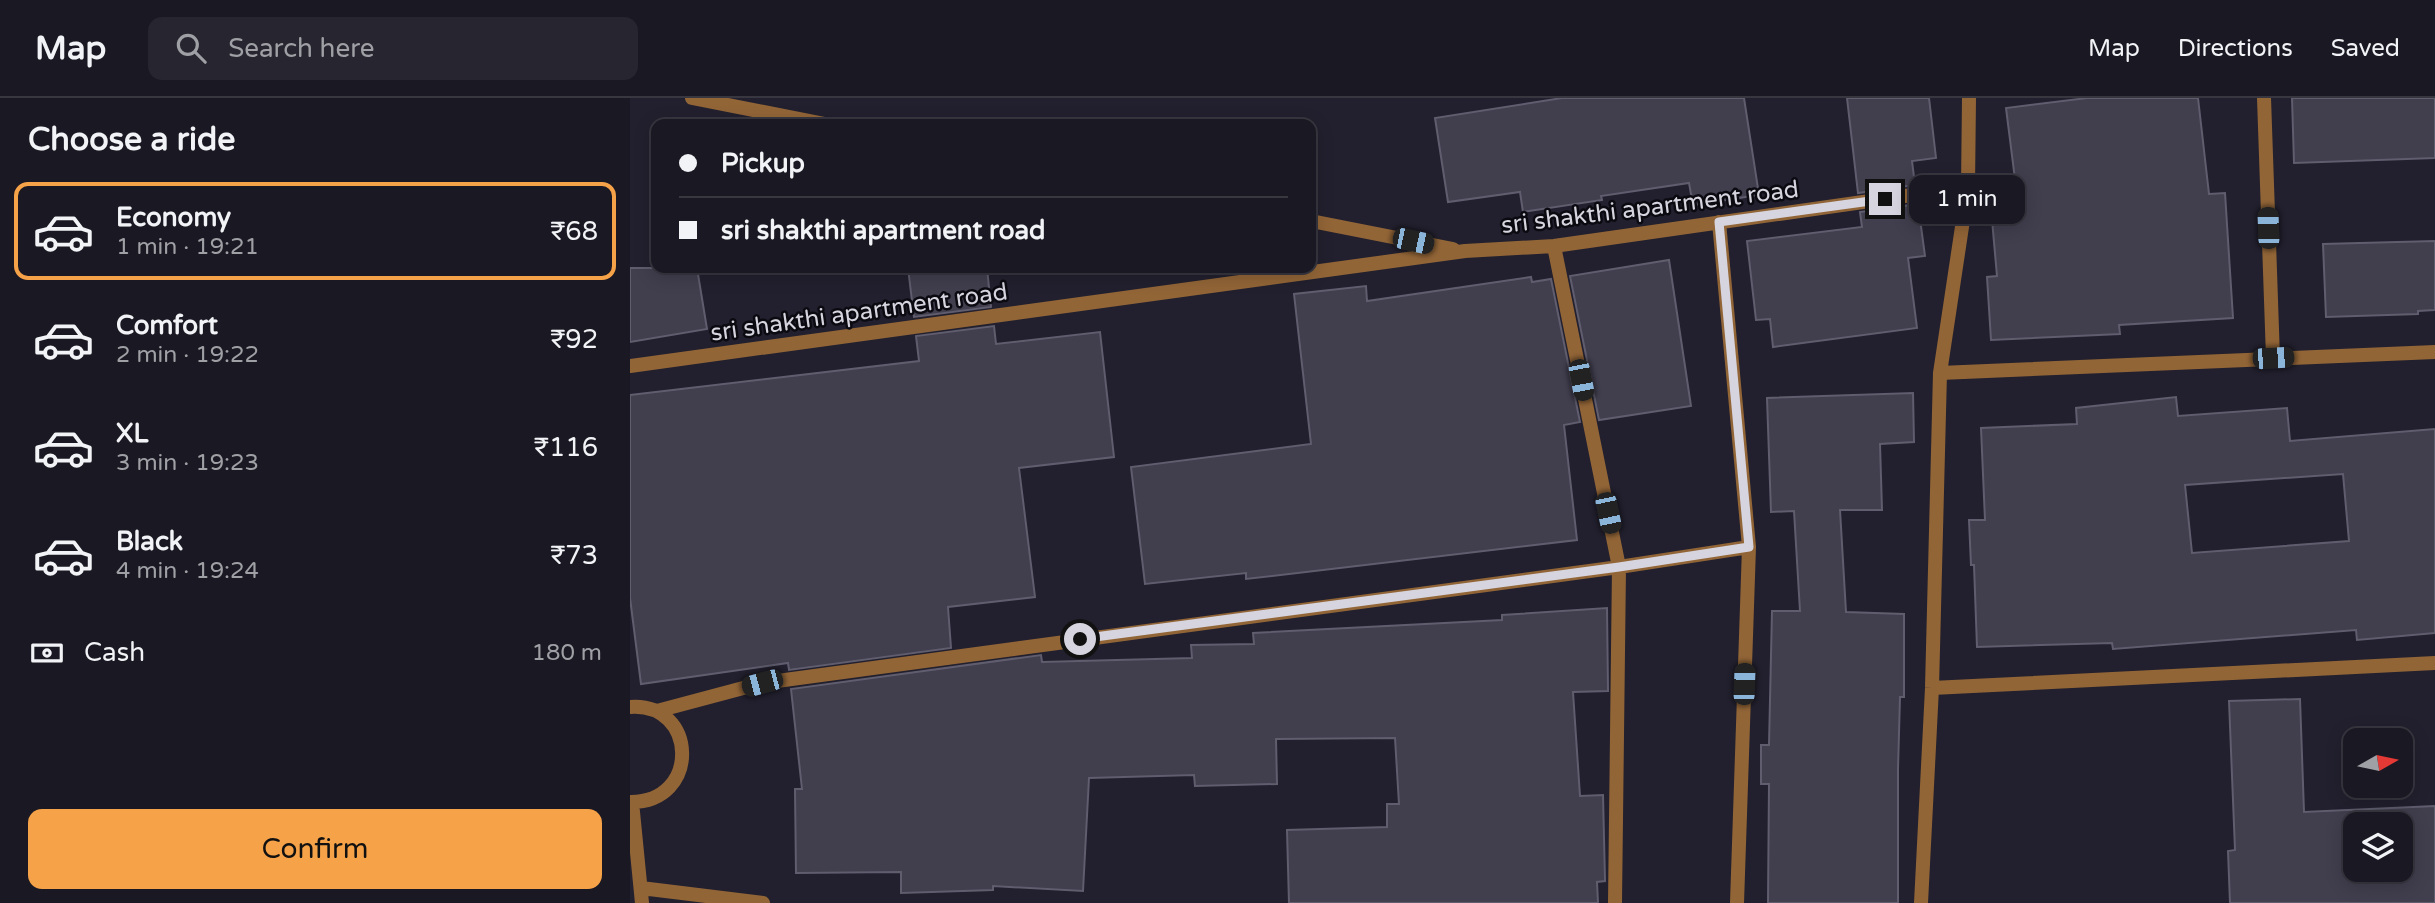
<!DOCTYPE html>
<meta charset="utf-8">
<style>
:root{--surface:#1a1822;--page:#27252f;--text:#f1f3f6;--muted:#9fa0a5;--line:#383740;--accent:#f6a248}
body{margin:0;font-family:"Varela Round",sans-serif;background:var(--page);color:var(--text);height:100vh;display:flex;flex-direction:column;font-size:26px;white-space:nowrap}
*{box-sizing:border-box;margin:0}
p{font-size:23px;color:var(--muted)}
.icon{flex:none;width:38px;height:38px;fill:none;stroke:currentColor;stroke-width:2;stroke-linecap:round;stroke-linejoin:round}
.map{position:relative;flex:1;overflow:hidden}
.sheet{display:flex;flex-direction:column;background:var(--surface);width:630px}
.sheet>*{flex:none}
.guide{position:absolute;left:21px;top:21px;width:665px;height:154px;border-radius:14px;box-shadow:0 4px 18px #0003,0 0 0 2px var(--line);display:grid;align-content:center;height:154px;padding:0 28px;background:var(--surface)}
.needle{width:46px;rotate:81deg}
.tools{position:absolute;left:1713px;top:630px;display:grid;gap:14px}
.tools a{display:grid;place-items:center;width:70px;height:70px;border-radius:14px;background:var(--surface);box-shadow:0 4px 18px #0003,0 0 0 2px var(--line);font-size:35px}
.end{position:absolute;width:32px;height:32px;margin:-16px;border:9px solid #d6d4de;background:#111;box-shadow:0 0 0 4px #111}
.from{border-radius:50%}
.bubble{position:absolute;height:49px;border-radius:14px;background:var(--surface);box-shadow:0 4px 18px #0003,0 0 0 2px var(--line);font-size:23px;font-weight:600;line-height:49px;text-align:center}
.car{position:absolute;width:21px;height:42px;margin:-21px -10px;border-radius:9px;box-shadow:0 0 5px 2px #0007;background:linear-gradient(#222 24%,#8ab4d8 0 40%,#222 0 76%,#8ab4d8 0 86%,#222 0)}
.guide b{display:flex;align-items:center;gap:24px;height:66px;font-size:26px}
.guide b+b{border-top:2px solid var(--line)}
.guide i{width:18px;height:18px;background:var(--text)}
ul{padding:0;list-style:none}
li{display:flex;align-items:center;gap:21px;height:98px;margin:0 14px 10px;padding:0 14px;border:4px solid transparent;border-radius:14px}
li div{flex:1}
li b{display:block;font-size:26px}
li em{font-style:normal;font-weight:600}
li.on{border-color:var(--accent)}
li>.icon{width:63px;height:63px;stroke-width:1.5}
h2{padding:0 28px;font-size:32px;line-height:84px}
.pay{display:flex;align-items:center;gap:18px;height:77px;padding:0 28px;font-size:26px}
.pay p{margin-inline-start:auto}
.action{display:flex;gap:14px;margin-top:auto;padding:14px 28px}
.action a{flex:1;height:80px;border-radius:14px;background:var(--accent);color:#111;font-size:28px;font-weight:600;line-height:80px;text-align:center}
header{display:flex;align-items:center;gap:42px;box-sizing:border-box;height:98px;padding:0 35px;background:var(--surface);border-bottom:2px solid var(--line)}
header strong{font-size:33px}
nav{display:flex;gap:38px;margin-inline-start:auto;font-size:24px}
.search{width:490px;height:63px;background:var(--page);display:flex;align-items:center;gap:18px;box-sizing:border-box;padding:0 24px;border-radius:14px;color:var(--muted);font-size:26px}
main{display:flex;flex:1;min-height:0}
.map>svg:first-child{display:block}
.building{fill:#413e4e;stroke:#5f5d6e;stroke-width:2;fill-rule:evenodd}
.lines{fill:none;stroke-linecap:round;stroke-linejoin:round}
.street{stroke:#926537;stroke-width:14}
.route{stroke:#d6d4de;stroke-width:9}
.labels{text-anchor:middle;stroke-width:5;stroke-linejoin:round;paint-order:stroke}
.street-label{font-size:24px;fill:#d6d4de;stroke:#0c0a11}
</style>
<header>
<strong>Map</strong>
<div class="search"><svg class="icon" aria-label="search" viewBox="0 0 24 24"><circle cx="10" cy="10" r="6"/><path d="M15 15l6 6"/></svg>Search here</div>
<nav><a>Map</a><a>Directions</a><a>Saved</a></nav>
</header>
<main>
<section class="sheet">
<h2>Choose a ride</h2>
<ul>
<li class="on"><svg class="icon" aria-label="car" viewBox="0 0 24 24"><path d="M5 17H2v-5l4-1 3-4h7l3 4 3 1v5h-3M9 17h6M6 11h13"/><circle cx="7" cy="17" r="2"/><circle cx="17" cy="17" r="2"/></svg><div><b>Economy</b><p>1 min · 19:21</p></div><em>₹68</em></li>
<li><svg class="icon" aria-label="car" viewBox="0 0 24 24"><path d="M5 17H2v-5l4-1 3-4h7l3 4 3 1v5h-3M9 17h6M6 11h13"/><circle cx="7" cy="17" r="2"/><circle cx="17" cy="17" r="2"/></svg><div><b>Comfort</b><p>2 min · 19:22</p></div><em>₹92</em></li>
<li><svg class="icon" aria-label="car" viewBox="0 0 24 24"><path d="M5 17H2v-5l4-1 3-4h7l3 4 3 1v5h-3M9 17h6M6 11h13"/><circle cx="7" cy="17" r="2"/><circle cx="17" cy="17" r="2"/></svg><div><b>XL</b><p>3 min · 19:23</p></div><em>₹116</em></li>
<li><svg class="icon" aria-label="car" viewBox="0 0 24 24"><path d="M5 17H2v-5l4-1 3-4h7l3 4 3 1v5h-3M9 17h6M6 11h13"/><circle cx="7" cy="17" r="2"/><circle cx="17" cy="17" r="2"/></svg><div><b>Black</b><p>4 min · 19:24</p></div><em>₹73</em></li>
</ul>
<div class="pay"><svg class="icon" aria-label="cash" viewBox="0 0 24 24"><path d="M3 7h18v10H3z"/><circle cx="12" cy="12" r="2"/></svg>Cash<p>180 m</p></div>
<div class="action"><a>Confirm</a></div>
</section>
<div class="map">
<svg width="1805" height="805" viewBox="0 0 1805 805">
<rect width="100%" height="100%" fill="#22202e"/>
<!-- building -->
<path class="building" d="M 932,0 L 1114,0 L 1129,97 L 1063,107 L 1059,85 L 971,98 L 972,102 L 893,114 L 890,94 L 818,104 L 805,20 Z
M 1217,0 L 1299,0 L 1306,60 L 1282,63 L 1285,87 L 1228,95 Z
M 1457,0 L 1568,0 L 1579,96 L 1595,95 L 1603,220 L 1489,227 L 1490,236 L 1361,242 L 1357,179 L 1367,178 L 1360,99 L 1387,97 L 1376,10 Z
M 1662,0 L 1805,0 L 1805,60 L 1664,65 Z
M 1288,106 L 1295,158 L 1278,160 L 1287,230 L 1143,249 L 1140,221 L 1126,222 L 1117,143 L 1232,129 L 1230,114 Z
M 1805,143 L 1805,212 L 1788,213 L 1788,216 L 1696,219 L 1693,146 Z
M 1039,162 L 1061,308 L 969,322 L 940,178 Z
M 0,170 L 67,170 L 77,231 L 0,244 Z
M 278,170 L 357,170 L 361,209 L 284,219 Z
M 901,179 L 902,184 L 921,181 L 950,324 L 934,327 L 947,442 L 616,481 L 616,475 L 515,486 L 501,369 L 681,346 L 664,196 L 736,188 L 737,203 Z
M 364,228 L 366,246 L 470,234 L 484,359 L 389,370 L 405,499 L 318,509 L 321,550 L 159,572 L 158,565 L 11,586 L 0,500 L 0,297 L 289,263 L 286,238 Z
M 1283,295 L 1284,344 L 1250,346 L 1252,412 L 1210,412 L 1216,514 L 1274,516 L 1274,599 L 1270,599 L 1268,671 L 1268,805 L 1138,805 L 1139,686 L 1131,686 L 1131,647 L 1139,647 L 1142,513 L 1170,513 L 1164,413 L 1141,414 L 1137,300 Z
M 1546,299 L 1548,318 L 1657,310 L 1660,343 L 1805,331 L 1805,535 L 1727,542 L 1726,532 L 1483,551 L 1482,545 L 1347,549 L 1344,467 L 1341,467 L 1339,422 L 1355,422 L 1351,330 L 1447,326 L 1446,310 ZM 1713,376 L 1719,443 L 1562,455 L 1555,387 Z
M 977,510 L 978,593 L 943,594 L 950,698 L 973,697 L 975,783 L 967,784 L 968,805 L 659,805 L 657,732 L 757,729 L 757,706 L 769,706 L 765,640 L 646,641 L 647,686 L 565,688 L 564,677 L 459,680 L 453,793 L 363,788 L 363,792 L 271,795 L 271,774 L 166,775 L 165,691 L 172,691 L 161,591 L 411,557 L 412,564 L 562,560 L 561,547 L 624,546 L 623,535 L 872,522 L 872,517 Z
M 1670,601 L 1674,714 L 1805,708 L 1805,805 L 1600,805 L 1598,753 L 1605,752 L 1599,603 ZM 1726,726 L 1771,726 L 1771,772 L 1726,772 Z"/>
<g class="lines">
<!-- street -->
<path class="street" d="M 62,0 L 195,26
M 1634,0 L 1643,260
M 681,123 L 823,151
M 1089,124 L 1119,449 L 1107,805
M 924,148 L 989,469 L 985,805
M 0,268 L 835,153 L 924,148 L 1338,89
M 1310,275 L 1805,254
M 1302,590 L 1805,565
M 0,609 C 68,604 71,705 0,704
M 27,613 L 132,585 L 989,469 L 1119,449
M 2,704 L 12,805
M 11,790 L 133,805
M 1291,805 L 1302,590 L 1310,275 L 1338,89 L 1339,0"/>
</g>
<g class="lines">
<!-- route -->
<path class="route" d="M 450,541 L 989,469 L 1119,449 L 1089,124 L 1255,101"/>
</g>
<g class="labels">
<!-- street labels -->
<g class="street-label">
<text transform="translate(1020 109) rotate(-7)" y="8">sri shakthi apartment road</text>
<text transform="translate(229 214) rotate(-8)" y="8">sri shakthi apartment road</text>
</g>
</g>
</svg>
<div class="tools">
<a><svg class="needle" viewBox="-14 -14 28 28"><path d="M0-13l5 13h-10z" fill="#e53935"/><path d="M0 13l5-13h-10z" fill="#9fa0a5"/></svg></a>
<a><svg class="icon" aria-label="layers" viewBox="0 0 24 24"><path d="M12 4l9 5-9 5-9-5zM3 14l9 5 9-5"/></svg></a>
</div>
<i class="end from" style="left:450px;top:541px"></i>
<i class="end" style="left:1255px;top:101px"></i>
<div class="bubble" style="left:1279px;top:77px;width:116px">1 min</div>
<i class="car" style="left:1638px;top:130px;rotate:358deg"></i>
<i class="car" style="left:783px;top:143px;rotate:102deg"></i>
<i class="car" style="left:1643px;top:260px;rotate:87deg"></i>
<i class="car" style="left:951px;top:282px;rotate:169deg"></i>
<i class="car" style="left:978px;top:415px;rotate:168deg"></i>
<i class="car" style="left:132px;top:585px;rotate:255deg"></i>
<i class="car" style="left:1114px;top:586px;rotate:2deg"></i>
<div class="guide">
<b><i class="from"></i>Pickup</b>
<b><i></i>sri shakthi apartment road</b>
</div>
</div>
</main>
